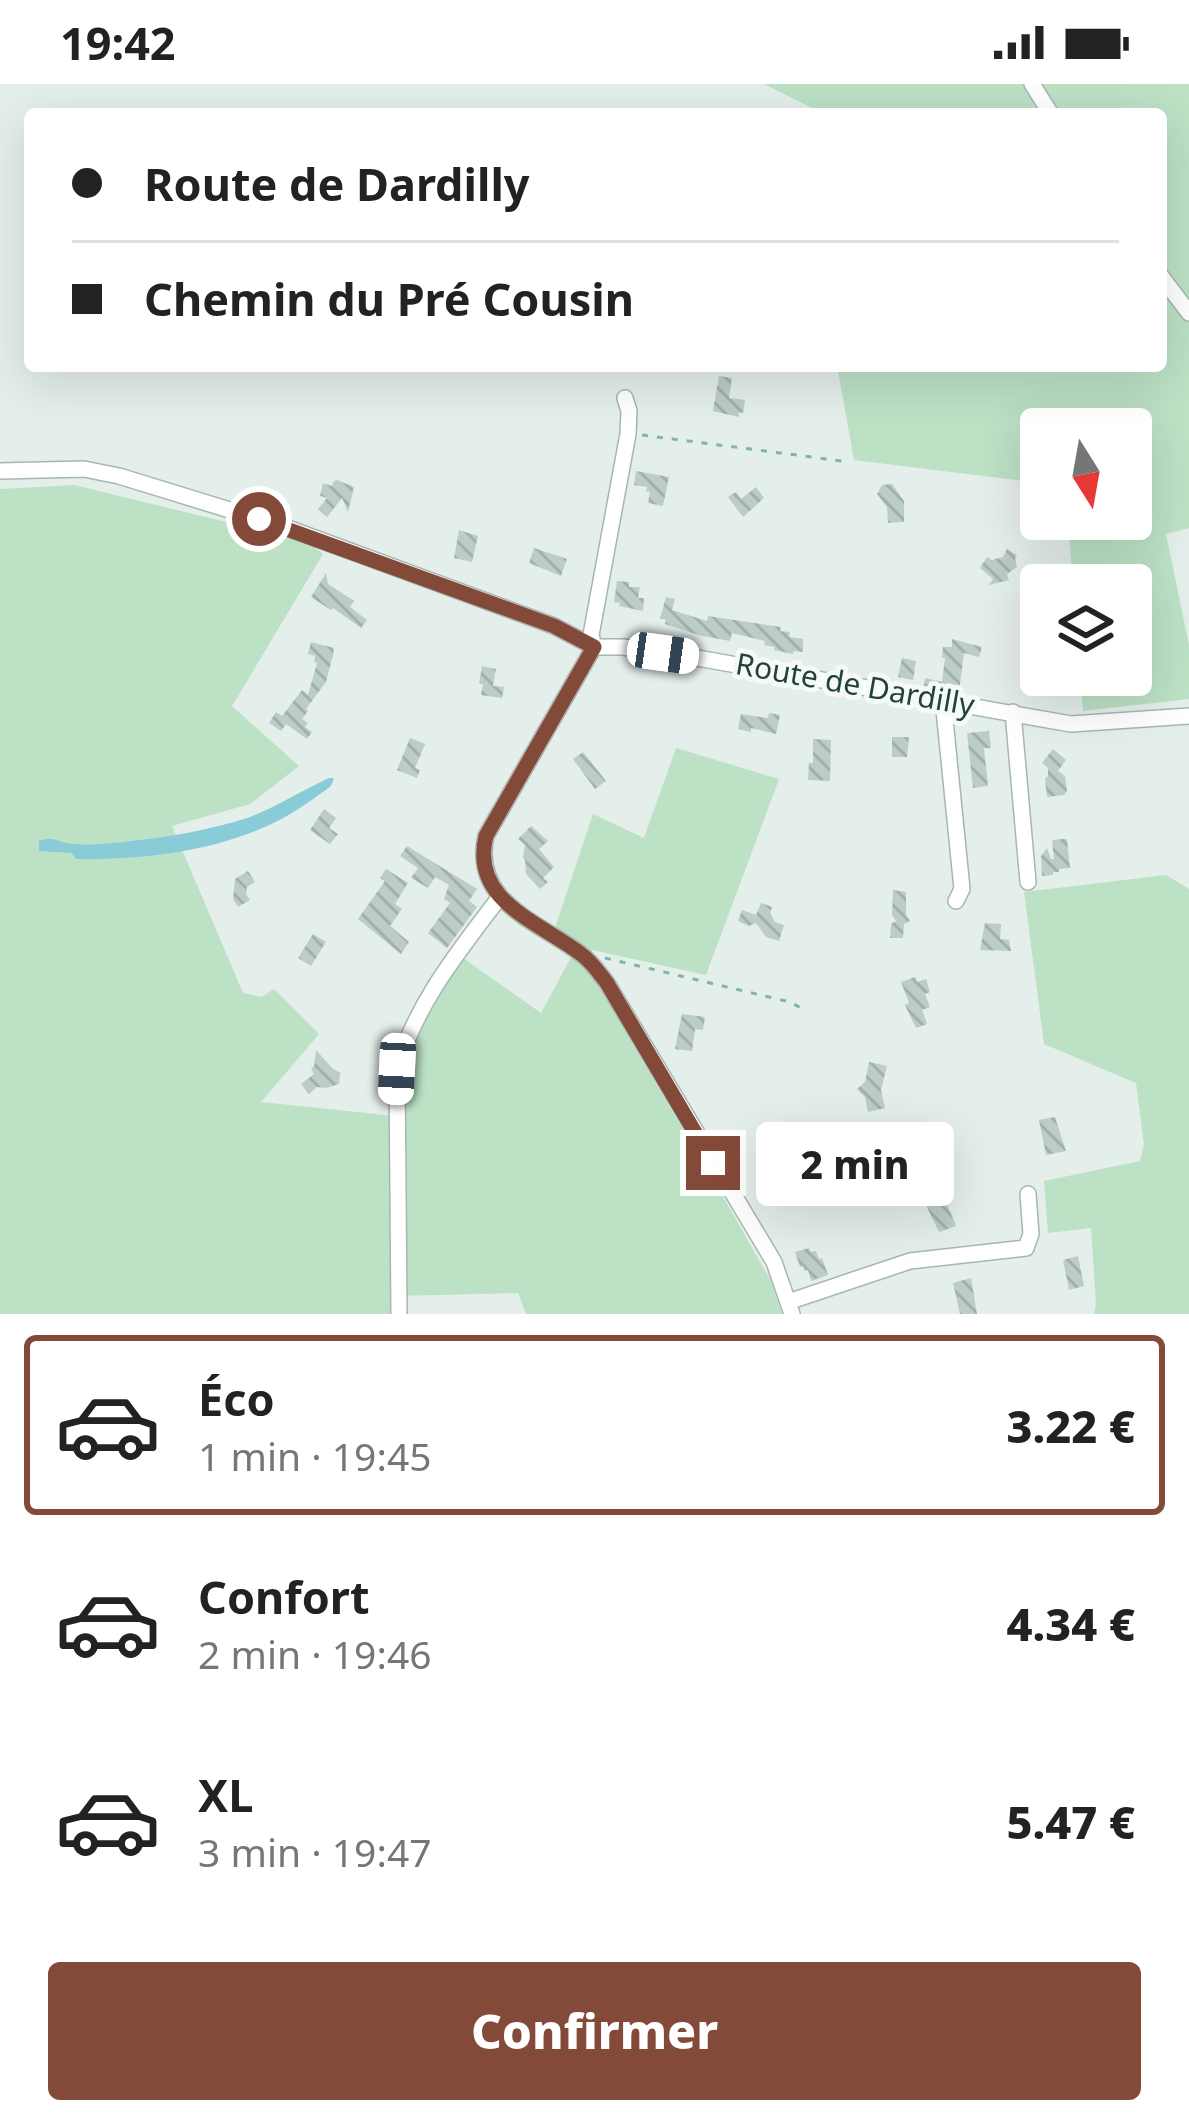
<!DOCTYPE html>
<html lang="fr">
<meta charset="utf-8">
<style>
:root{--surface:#fff;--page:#f6f6f6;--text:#222;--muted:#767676;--line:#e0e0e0;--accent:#844a39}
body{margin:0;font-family:"Noto Sans",sans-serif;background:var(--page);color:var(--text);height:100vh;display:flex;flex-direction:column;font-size:45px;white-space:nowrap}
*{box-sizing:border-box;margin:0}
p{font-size:39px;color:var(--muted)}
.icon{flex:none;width:66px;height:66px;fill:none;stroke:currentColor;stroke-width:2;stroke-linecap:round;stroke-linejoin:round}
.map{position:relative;height:1230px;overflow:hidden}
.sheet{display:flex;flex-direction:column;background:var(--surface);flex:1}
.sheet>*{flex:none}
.banner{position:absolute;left:24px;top:24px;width:1143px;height:264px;border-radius:12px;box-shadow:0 12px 48px #0002;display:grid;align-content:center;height:264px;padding:0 48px;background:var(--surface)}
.needle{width:78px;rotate:169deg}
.tools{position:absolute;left:1020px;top:324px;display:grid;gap:24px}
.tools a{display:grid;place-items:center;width:132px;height:132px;border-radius:12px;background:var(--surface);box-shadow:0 12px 48px #0002;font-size:60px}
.end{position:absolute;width:54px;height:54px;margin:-27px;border:15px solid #844a39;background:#fff;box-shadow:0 0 0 6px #fff}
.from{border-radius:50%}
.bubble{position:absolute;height:84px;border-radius:12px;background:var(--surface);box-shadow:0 12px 48px #0002;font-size:39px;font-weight:800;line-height:84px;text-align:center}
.car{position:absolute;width:36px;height:72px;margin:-36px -18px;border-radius:15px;box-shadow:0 0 9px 3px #0007;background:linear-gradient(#fff 24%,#345 0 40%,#fff 0 76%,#345 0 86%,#fff 0)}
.banner b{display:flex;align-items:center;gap:42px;height:114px;font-size:45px}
.banner b+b{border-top:3px solid var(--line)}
.banner i{width:30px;height:30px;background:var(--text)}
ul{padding:21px 0 0;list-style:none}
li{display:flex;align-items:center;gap:36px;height:180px;margin:0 24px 18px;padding:0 24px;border:6px solid transparent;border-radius:12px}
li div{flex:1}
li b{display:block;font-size:45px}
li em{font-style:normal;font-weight:800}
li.selected{border-color:var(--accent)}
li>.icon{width:108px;height:108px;stroke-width:1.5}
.cta{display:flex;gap:24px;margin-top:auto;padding:24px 48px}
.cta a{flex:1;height:138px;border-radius:12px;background:var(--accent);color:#fff;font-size:48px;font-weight:800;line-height:138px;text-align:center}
.status{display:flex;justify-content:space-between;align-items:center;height:84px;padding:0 60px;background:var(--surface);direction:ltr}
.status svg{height:33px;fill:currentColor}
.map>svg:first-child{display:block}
.green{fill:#bce1c5}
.water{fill:#89ccd7}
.building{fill:url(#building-back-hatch)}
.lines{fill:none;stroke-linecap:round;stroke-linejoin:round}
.minor-casing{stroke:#a6b7b1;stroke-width:18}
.path{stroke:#82b4a4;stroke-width:3;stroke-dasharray:6 9;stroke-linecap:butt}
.minor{stroke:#fff;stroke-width:15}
.route{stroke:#844a39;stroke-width:15}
.labels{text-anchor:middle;stroke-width:10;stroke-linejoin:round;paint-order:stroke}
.street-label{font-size:30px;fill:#224239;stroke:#f5faf8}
</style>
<div class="status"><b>19:42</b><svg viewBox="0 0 49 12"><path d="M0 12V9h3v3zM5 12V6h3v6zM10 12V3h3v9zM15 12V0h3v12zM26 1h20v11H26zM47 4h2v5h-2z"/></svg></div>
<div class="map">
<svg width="1189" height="1230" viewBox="0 0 1189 1230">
<defs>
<pattern id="building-back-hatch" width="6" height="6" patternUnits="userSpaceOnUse" patternTransform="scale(3)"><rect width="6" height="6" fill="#bccdc5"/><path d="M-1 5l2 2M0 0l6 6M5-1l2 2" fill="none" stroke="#a1b1aa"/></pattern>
</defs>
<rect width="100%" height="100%" fill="#e4eeea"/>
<!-- green -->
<path class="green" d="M 764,0 L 1189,0 L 1189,444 L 1166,450 L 1189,561 L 1189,615 L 1083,627 L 1080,591 L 1131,591 L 1131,501 L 1073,501 L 1068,435 L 1131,435 L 1131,345 L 1041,345 L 1041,399 L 854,376 L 837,282 L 1161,282 L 1161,30 L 824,30 Z
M 74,401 L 308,458 L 323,470 L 232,622 L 299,682 L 250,720 L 172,742 L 243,909 L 262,913 L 274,905 L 319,950 L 261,1018 L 405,1033 L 403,983 L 437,911 L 463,874 L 541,929 L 576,864 L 555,844 L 593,730 L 644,754 L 676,664 L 779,695 L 706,891 L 592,866 L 596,891 L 771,1197 L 782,1230 L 526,1230 L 518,1209 L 394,1212 L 393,1230 L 0,1230 L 0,405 Z
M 1166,791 L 1189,805 L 1189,1230 L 1094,1230 L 1096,1220 L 1091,1144 L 1048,1149 L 1044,1097 L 1140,1077 L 1144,1060 L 1136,999 L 1044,960 L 1024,808 Z"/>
<!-- water -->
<path class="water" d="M 329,694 L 334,694 L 331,702 C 316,713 301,724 285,733 C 224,767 144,776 76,775 L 72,769 L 39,767 L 39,757 C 51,753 55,756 66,759 C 87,763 111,759 132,757 C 169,753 208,746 244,735 C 273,725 301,707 329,694 Z"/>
<!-- building -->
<path class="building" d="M 719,292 L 732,294 L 729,314 L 745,316 L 743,329 L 739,328 L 739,333 L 713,327 Z
M 636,387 L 669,393 L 663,422 L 648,419 L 650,408 L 646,407 L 647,403 L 634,401 Z
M 337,396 L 354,403 L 348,428 L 342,414 L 327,433 L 318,425 L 327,414 L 320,412 L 323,399 L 332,402 L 334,397 Z
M 892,400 L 904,417 L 904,438 L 888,439 L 887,423 L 877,410 L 882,401 Z
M 756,403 L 764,414 L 743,433 L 728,413 L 736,408 L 741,415 Z
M 459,446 L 478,452 L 472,478 L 454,474 Z
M 534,464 L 567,475 L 561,492 L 529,479 Z
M 1007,465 L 1017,471 L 1015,475 L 1017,483 L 1007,490 L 1009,496 L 989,501 L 993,495 L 980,484 L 987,473 L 992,476 L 1003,473 Z
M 326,489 L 328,500 L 354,517 L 350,523 L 367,536 L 361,544 L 333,524 L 331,526 L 311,513 Z
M 617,497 L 629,498 L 629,503 L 640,503 L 638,514 L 644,514 L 643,527 L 619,522 L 620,519 L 614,518 Z
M 666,513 L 675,515 L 672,526 L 707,537 L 708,532 L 781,543 L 780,547 L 790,548 L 789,553 L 803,555 L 803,568 L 794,567 L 793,570 L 774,566 L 775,563 L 764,561 L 765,557 L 732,549 L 730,557 L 702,552 L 665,540 L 666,536 L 660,534 Z
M 952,555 L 982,563 L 979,573 L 964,569 L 959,608 L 924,602 L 925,594 L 942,598 L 945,574 L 942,574 L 943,563 L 952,563 Z
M 311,558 L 334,564 L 333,571 L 326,598 L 306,625 L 308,627 L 302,635 L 308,639 L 305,643 L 312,648 L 307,655 L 286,640 L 281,647 L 269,639 L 276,628 L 282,632 L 302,606 L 308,611 L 317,579 L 314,578 L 315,572 L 308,570 Z
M 902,574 L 916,577 L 913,596 L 898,593 Z
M 482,582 L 496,585 L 493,602 L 504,603 L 502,614 L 481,611 L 483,600 L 479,600 Z
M 769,629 L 780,631 L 776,650 L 751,644 L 751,648 L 738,645 L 741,630 L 768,634 Z
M 989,647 L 991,664 L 984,664 L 988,702 L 973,704 L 967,649 Z
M 892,653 L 909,653 L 907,673 L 892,673 Z
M 410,654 L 425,660 L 415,684 L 420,686 L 417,694 L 397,686 Z
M 813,655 L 831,656 L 830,697 L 808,696 L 809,679 L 813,679 Z
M 1053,665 L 1066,676 L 1058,687 L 1065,692 L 1067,707 L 1064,711 L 1047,713 L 1045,695 L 1048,692 L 1048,684 L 1042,679 Z
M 583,668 L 606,697 L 595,705 L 573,675 Z
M 324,725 L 336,734 L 329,744 L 338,750 L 330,760 L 310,746 Z
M 531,742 L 548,757 L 539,765 L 554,783 L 543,794 L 548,798 L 540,805 L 526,790 L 525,776 L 523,773 L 525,761 L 518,755 Z
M 1062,755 L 1067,755 L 1070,784 L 1059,785 L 1059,788 L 1053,788 L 1053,791 L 1042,792 L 1041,772 L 1047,764 L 1051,775 L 1054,775 L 1052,756 Z
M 407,762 L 477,805 L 469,817 L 477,823 L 447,864 L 428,849 L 450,819 L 444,815 L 449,801 L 435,793 L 428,804 L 411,794 L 418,784 L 400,772 Z
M 386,785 L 408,799 L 395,820 L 402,825 L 390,842 L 409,858 L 401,870 L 358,835 L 385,797 L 380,794 Z
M 248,787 L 255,798 L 247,803 L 246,810 L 250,816 L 238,823 L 233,815 L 235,795 Z
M 893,806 L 906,808 L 906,831 L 910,837 L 904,840 L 903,854 L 890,854 L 891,840 L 896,837 L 892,831 Z
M 761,819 L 772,823 L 770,829 L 775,838 L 784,841 L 779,857 L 766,853 L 756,839 L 749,842 L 738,837 L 742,826 L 756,831 Z
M 985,839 L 1001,840 L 1000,855 L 1009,856 L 1011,867 L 980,866 Z
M 313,850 L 326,858 L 311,882 L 298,874 Z
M 915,893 L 917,898 L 926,895 L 930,908 L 925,910 L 930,923 L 922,926 L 927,940 L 916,944 L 905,921 L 909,919 L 901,898 Z
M 682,930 L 705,933 L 703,946 L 695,945 L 692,967 L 675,965 Z
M 316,966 L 332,984 L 340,989 L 339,1000 L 326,1004 L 317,1003 L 309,1010 L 301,1000 L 314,990 L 311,985 L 314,982 Z
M 869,978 L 887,982 L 881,1006 L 885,1024 L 868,1028 L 865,1013 L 857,1005 L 865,998 Z
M 1055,1033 L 1066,1067 L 1046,1071 L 1039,1036 Z
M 796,1059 L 803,1070 L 796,1074 L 799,1078 L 778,1092 L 768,1077 Z
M 943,1110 L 956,1142 L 939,1148 L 925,1119 L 926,1116 Z
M 809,1164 L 810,1168 L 816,1167 L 819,1175 L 822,1174 L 828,1191 L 811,1197 L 808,1186 L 805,1187 L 803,1182 L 800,1183 L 795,1168 Z
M 1078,1172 L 1084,1202 L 1069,1206 L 1063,1176 Z
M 971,1194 L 977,1230 L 960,1230 L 953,1199 Z"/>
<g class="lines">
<defs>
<path id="minor" d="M 1032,0 L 1051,30
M 1161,192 L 1189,229
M 625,314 L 629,327 L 628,350 L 591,551 L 594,563 L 486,752 C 471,818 539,838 581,870 C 592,878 599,889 607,899 L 774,1178 L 792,1230
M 0,387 L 84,385 L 119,392 L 285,443 L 554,542 L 594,563 L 623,563 L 703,575 L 1071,640 L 1189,632
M 943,616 L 962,805 L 956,817
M 1013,628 L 1028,798
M 788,1218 L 910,1177 L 1026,1164 L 1031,1150 L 1028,1110
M 399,1230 L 397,985 C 416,919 459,867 499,814"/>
</defs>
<!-- minor casing -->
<use href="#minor" class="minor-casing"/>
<!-- path -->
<path class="path" d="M 642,351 L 842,377
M 605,874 L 790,918 L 801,924"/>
<!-- minor -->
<use href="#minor" class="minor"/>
</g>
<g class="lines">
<!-- route -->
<path class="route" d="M 259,435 L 554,542 L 594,563 L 486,752 C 470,817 539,838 581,870 C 592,878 599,889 607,899 L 713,1079"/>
</g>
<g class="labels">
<!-- street labels -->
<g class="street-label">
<text transform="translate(855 601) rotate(10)" y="10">Route de Dardilly</text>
</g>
</g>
</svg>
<div class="tools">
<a><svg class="needle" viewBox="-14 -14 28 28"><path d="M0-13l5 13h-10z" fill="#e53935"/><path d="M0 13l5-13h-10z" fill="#767676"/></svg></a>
<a><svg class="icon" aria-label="layers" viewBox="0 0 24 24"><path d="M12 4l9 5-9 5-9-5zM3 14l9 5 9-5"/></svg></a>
</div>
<i class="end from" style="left:259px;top:435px"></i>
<i class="end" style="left:713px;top:1079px"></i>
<div class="bubble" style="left:756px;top:1038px;width:198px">2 min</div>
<i class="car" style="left:663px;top:569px;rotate:98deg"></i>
<i class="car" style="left:397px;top:985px;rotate:183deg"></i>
<div class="banner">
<b><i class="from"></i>Route de Dardilly</b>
<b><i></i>Chemin du Pré Cousin</b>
</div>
</div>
<section class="sheet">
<ul>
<li class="selected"><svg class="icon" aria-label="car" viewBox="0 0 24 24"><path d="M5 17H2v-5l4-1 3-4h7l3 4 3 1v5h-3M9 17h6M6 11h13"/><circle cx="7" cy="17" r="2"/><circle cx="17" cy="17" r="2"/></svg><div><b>Éco</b><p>1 min · 19:45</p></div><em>3.22 €</em></li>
<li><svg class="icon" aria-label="car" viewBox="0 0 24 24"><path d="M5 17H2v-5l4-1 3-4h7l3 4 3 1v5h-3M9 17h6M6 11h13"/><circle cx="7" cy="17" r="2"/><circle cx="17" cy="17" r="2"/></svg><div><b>Confort</b><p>2 min · 19:46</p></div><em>4.34 €</em></li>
<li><svg class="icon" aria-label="car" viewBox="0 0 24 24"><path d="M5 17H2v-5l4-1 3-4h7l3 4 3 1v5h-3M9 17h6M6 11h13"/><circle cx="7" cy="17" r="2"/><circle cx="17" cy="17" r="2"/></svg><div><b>XL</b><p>3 min · 19:47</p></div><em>5.47 €</em></li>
</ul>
<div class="cta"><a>Confirmer</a></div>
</section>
